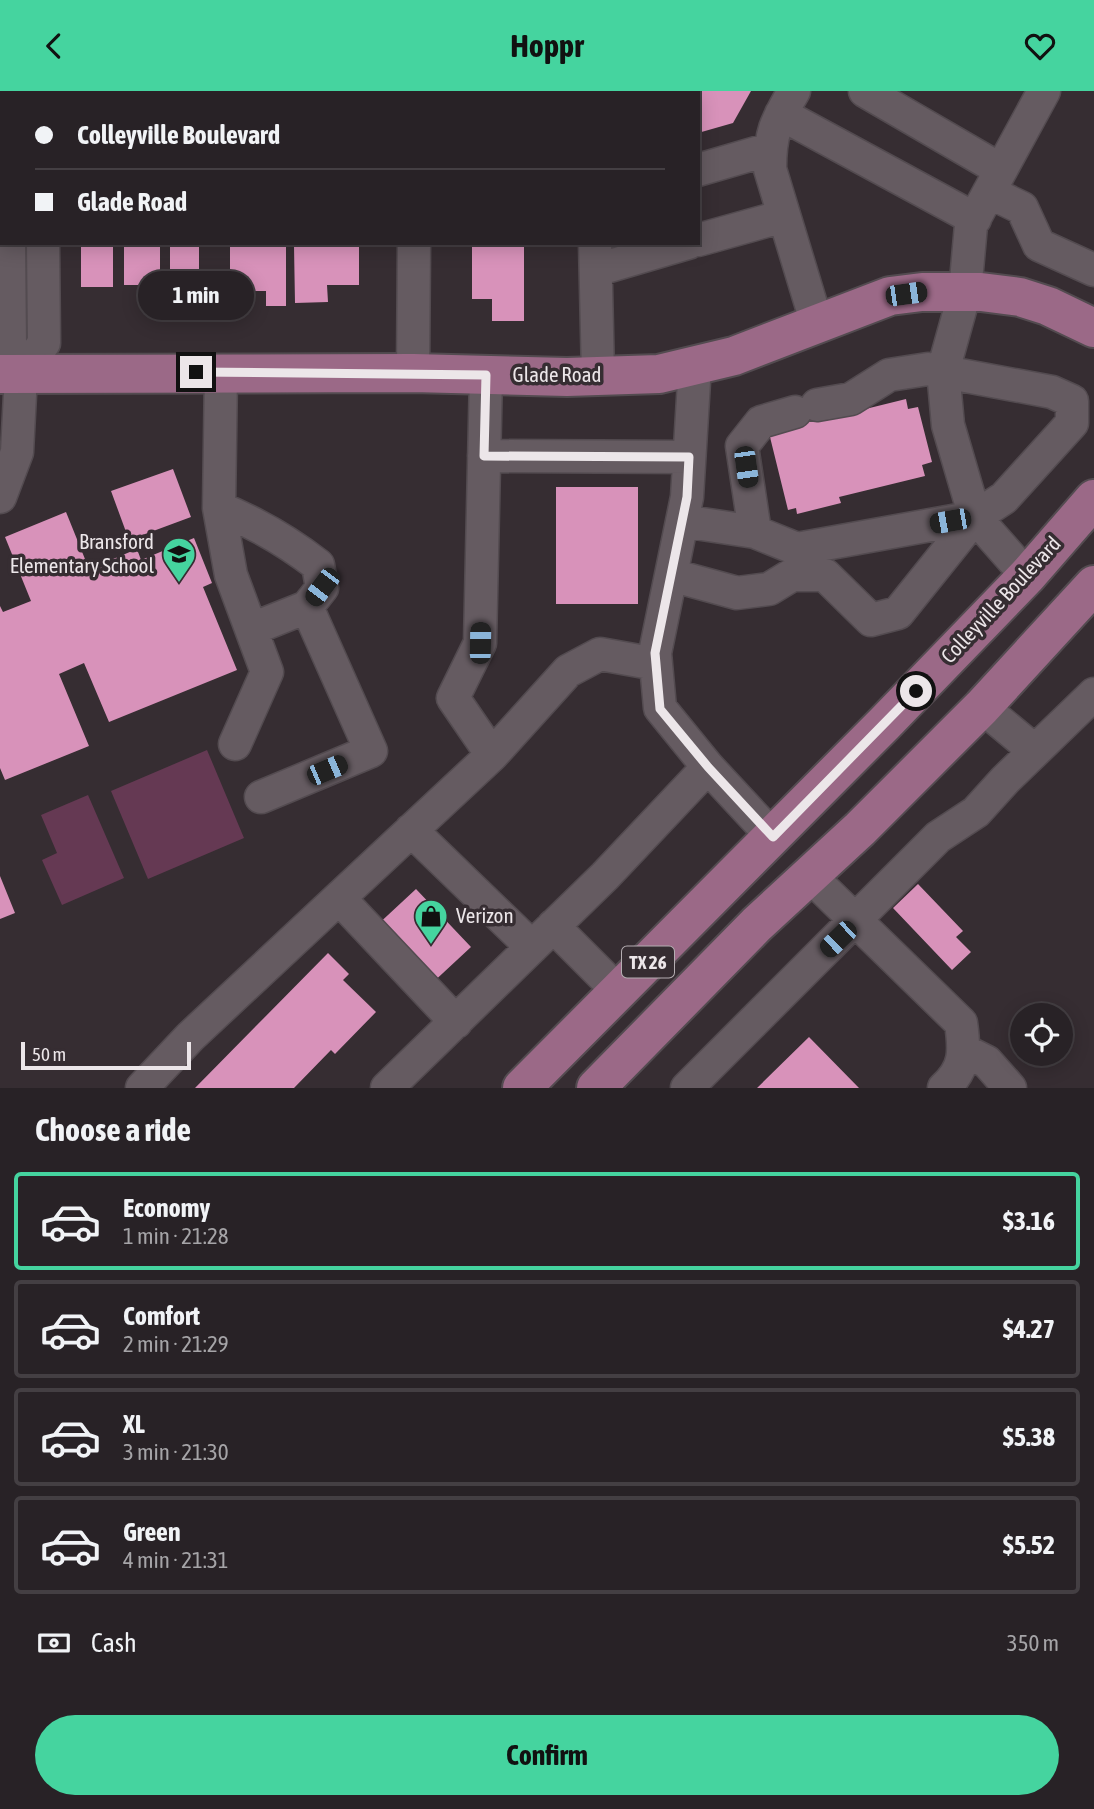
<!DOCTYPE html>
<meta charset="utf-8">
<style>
:root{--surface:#282226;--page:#302a2e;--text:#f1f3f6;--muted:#a5a4a7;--line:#443f43;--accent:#45d49f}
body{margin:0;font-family:"Asap Condensed",sans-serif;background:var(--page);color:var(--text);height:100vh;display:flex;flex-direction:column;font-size:26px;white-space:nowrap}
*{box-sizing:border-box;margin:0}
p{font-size:23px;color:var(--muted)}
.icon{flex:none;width:38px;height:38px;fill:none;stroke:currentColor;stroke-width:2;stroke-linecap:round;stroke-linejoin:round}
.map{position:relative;height:997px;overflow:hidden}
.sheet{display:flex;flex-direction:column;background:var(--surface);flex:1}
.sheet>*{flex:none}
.hud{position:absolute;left:0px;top:0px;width:700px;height:154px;box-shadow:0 4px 18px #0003,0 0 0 2px var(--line);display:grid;align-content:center;height:154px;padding:0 35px;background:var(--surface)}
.tools{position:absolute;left:1010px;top:912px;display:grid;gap:14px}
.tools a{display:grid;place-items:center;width:63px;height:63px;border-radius:50%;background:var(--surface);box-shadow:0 4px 18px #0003,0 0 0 2px var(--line);font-size:35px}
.scale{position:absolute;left:21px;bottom:18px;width:170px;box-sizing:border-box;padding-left:7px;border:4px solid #ece6e9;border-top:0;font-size:19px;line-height:24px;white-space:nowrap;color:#ece6e9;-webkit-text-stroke:5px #362d32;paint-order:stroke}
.end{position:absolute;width:32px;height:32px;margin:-16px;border:9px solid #ece6e9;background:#111;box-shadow:0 0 0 4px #111}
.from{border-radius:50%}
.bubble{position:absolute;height:49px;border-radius:24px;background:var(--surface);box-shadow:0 4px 18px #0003,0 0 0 2px var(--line);font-size:23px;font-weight:700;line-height:49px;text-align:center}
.car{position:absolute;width:21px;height:42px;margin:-21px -10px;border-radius:9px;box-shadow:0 0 5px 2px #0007;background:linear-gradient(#222 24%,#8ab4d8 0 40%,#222 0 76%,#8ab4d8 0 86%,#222 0)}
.hud b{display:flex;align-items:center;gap:24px;height:66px;font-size:26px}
.hud b+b{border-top:2px solid var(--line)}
.hud i{width:18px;height:18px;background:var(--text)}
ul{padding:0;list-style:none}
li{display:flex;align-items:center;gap:21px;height:98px;margin:0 14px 10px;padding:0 21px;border:4px solid var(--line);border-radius:7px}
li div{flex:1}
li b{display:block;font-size:26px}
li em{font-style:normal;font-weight:700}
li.on{border-color:var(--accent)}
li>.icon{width:63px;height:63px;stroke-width:1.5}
h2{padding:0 35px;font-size:32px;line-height:84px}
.pay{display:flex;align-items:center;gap:18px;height:77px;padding:0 35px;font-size:26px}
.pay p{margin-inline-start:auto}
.cta{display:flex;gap:14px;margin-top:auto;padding:14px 35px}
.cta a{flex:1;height:80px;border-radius:42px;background:var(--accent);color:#111;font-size:28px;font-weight:700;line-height:80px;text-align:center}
header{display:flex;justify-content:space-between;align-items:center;height:91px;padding:0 35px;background:var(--accent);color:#111;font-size:32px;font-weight:700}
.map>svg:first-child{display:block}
.green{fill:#653953}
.building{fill:#d892ba}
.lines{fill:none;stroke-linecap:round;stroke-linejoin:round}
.minor-casing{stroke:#534b50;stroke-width:35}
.major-casing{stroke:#534b50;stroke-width:42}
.minor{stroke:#655b61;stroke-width:32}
.major{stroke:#9b6987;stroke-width:38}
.route{stroke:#ece6e9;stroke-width:9}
.labels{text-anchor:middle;stroke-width:7;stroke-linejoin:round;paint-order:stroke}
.shield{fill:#362d32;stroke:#b5aeb2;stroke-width:2}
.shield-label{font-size:19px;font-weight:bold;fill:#ece6e9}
.street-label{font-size:21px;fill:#ece6e9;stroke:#362d32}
.poi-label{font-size:21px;fill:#ece6e9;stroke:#362d32;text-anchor:end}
</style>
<header><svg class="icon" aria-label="back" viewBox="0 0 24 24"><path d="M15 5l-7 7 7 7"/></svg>Hoppr<svg class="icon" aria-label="heart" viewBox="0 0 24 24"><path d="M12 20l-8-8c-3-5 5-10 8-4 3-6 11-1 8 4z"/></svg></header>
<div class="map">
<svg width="1094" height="997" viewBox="0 0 1094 997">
<rect width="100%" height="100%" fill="#362d32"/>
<!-- green -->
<path class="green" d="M 207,659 L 244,747 L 148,788 L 111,700 Z
M 88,704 L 124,787 L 62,814 L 42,769 L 57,762 L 41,724 Z"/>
<!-- building -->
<path class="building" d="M 698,0 L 751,0 L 733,32 L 698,42 Z
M 81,152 L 113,152 L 113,196 L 81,196 Z
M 124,152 L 160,152 L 160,194 L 124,194 Z
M 170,152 L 199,152 L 199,184 L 170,184 Z
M 230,152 L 286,152 L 286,215 L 266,215 L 266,200 L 230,200 Z
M 311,152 L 359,152 L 359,194 L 327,194 L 328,211 L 295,212 L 294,155 L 311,155 Z
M 472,152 L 524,152 L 524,230 L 492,230 L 492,208 L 472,208 Z
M 815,303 L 821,329 L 906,308 L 908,318 L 918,316 L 932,371 L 922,374 L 925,385 L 839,406 L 841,412 L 797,423 L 796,417 L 788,419 L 769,342 L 792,308 Z
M 173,378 L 191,426 L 129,449 L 111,400 Z
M 556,396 L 638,396 L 638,513 L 556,513 Z
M 66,421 L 89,478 L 137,458 L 141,469 L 194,447 L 212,492 L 203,496 L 237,579 L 109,631 L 84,572 L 59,583 L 89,655 L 5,689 L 0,677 L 0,515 L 3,521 L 31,510 L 5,446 Z
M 0,785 L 15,822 L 0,828 Z
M 918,793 L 963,840 L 956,846 L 971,861 L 952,879 L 893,817 Z
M 416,798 L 471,856 L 429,895 L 374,837 Z
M 328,862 L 349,883 L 343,889 L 376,921 L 335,963 L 331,959 L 294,997 L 195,997 Z
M 809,946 L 859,997 L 757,997 Z"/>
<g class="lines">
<defs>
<path id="minor" d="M 147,0 L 147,2
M 592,0 L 592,2
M 794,0 C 776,31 770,41 770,78 L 817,233
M 865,0 L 1001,79
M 415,2 L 415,0
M 781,23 L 975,128
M 698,79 L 770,58
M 0,88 L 2,88
M 989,101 L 1022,117 L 1039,154 L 1094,179
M 698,149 L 784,125
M 595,152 L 598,284
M 596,179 L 688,152
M 221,281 L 219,417 L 231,484 L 267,581 L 235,653
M 413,282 L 414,152
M 21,284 L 44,252 L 43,152
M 484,365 L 689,366
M 0,406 L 17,361 L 21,284 L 10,253 L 9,152
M 219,417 C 256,432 287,450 318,474 L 322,497 L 307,516
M 975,426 L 1027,485
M 682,430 L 755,441 L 797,458 L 975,426 L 1004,407 L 1072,332 L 1072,310 L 1052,301 L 928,278 L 889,284 L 851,308 L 817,314
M 755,441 L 742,355 L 761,331 L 795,321
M 671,484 L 737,502 L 769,498 L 792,484 L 825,484 L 871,529 L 898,522 L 975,426 L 948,334 L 943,280 L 965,201 L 971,134 L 1044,0
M 252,538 L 307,516 L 371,660 L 261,706
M 982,616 L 1035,660
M 492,664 L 568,580 L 600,563 L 656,573
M 708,676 L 773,746
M 411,739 L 532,856
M 809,784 L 961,932 C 965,960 966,977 944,997
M 339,807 L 456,931
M 553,835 L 619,901
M 965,960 L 987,971 L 1010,997
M 142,997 L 190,946 L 492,664 L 453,607 L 480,552 L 486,284
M 387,997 L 605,785 L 708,676 L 660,617 L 655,562 L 687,406 L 695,274
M 687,997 L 938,746 L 976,721 L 1005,689 L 1094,603"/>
<path id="major" d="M 0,283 L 413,282 L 567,286 L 659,283 L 734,265 L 890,205 L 922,201 L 981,201 L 1020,206 L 1048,215 L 1094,237
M 522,997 L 884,633 L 1027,485 L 1094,408
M 596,997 L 757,833 L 860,738 L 982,616 L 1094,494"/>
</defs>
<!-- minor casing -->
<use href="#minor" class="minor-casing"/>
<!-- major casing -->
<use href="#major" class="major-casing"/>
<!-- minor -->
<use href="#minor" class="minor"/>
<!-- major -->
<use href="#major" class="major"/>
</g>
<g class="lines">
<!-- route -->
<path class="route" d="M 196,281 L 486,284 L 484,365 L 689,366 L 687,406 L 655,562 L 660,618 L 708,676 L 773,746 L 916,600"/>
</g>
<!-- icons -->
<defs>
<symbol id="school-pin" viewBox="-11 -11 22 30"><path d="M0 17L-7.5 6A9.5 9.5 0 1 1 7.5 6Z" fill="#45d49f" stroke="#362d32"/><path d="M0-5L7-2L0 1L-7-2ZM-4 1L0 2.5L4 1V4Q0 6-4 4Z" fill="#111"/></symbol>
<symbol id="shop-pin" viewBox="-11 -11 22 30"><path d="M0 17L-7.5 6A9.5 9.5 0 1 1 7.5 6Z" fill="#45d49f" stroke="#362d32"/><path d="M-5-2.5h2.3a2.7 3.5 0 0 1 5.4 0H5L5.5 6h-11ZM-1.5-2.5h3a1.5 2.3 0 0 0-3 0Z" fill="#111"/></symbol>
</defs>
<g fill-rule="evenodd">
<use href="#school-pin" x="160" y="444" width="38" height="52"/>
<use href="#shop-pin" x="412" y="806" width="38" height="52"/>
</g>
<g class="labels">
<!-- shield labels -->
<rect class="shield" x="622" y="855.5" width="52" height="31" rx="5"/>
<g class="shield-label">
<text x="648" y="878">TX 26</text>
</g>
<!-- street labels -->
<g class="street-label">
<text x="557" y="291">Glade Road</text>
<text transform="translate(1001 509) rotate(-47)" y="7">Colleyville Boulevard</text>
</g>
<!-- poi labels -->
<g class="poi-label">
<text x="154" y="458">Bransford<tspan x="154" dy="24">Elementary School</tspan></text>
<text x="456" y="832" text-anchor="start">Verizon</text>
</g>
</g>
</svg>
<div class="tools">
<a><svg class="icon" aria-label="locate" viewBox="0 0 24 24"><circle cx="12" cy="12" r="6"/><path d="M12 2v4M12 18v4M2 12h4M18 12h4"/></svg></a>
</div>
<div class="scale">50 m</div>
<i class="end from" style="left:916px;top:600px"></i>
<i class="end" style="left:196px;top:281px"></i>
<div class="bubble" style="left:138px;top:180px;width:116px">1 min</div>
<i class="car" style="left:906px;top:203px;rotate:82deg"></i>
<i class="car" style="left:746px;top:376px;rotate:172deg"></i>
<i class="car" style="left:950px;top:430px;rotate:260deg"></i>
<i class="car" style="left:322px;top:496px;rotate:217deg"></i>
<i class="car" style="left:480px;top:552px;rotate:1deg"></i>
<i class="car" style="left:327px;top:679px;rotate:67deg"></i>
<i class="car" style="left:838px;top:848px;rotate:226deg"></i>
<div class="hud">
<b><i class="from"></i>Colleyville Boulevard</b>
<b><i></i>Glade Road</b>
</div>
</div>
<section class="sheet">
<h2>Choose a ride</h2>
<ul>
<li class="on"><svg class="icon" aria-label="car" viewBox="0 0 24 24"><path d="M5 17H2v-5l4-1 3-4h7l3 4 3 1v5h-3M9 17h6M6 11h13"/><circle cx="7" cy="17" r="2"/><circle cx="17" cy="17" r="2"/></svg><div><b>Economy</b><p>1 min · 21:28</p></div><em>$3.16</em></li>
<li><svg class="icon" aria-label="car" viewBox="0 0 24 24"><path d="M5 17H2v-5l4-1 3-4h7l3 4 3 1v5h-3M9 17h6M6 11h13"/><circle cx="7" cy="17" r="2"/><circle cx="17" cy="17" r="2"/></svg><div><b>Comfort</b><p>2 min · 21:29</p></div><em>$4.27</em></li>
<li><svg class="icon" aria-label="car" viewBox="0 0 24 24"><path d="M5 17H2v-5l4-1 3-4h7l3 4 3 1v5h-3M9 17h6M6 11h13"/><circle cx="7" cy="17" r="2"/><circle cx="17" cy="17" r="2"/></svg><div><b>XL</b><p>3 min · 21:30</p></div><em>$5.38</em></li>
<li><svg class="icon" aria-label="car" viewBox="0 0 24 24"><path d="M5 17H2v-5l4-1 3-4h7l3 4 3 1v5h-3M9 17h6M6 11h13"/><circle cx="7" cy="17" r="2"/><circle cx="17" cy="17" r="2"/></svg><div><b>Green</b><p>4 min · 21:31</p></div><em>$5.52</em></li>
</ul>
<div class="pay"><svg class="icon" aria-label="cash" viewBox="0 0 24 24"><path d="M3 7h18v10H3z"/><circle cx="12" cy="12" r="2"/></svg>Cash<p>350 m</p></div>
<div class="cta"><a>Confirm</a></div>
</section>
